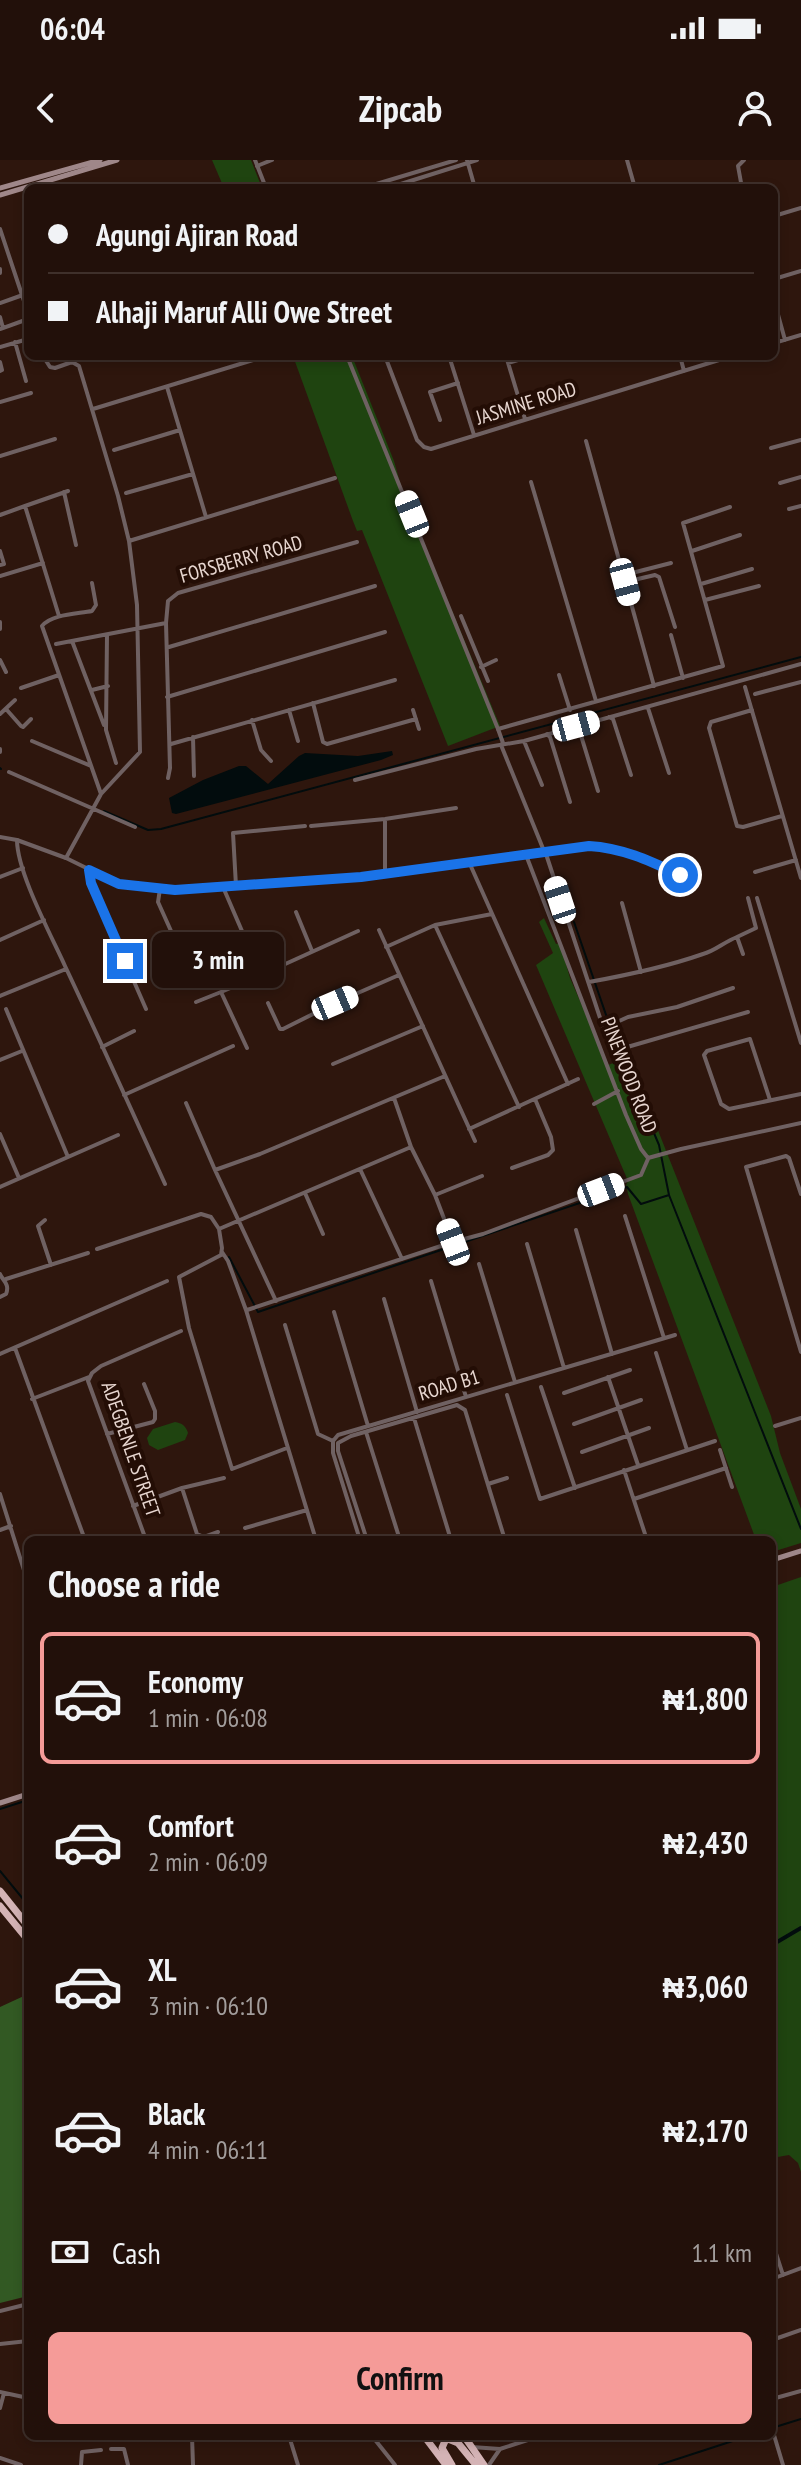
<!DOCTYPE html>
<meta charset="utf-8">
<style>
:root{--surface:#22100a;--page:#2a1913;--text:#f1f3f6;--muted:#a29d9c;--line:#3f302b;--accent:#f59b98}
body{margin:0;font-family:"PT Sans Narrow",sans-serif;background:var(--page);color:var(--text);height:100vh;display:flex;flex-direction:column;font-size:30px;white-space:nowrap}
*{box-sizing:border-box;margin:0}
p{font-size:26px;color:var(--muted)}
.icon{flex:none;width:44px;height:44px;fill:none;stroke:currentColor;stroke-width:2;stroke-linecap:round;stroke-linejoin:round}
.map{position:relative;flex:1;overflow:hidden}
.panel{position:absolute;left:24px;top:1376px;width:752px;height:904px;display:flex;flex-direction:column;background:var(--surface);border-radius:12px;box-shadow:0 4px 12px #0003,0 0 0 2px var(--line)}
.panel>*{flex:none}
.banner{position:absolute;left:24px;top:24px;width:754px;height:176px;border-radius:12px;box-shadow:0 4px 12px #0003,0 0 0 2px var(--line);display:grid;align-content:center;height:176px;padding:0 24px;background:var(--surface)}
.end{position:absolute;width:36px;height:36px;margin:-18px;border:10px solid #1a73e8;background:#fff;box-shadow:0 0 0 4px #fff}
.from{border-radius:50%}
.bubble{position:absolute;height:56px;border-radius:12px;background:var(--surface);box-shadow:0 4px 12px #0003,0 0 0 2px var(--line);font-size:26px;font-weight:700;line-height:56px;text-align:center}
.car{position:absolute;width:24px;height:48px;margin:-24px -12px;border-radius:10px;box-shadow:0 0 6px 2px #0007;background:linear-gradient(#fff 24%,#345 0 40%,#fff 0 76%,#345 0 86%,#fff 0)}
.banner b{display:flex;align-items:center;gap:28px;height:76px;font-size:30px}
.banner b+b{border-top:2px solid var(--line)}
.banner i{width:20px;height:20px;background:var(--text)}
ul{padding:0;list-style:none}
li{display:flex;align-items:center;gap:24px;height:132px;margin:0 16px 12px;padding:0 8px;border:4px solid transparent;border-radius:12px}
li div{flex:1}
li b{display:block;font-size:30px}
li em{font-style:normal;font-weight:700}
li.active{border-color:var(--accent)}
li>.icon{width:72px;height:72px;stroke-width:1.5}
h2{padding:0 24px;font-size:36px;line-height:96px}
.pay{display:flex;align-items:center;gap:20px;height:88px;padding:0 24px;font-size:30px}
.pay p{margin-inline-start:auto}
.action{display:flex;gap:16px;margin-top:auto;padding:16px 24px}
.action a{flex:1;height:92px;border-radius:12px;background:var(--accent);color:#111;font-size:32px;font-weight:700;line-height:92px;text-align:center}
.status{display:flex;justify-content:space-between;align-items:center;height:56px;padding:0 40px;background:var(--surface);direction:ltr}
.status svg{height:22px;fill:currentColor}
header{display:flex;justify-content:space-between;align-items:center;height:104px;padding:0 24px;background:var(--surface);font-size:36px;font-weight:700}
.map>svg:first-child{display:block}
.green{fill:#1f4410}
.forest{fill:#325923}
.water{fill:#020c0d}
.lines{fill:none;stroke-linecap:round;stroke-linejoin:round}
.stream{stroke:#020c0d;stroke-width:2}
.canal{stroke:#020c0d;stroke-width:4}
.minor{stroke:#6f6162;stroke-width:4}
.tertiary{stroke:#6f6162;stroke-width:4}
.secondary{stroke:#9f8789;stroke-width:5}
.trunk{stroke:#d4b3b5;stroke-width:7}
.route{stroke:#1a73e8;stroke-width:10}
.labels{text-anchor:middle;stroke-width:8;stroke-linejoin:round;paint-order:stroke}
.street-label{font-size:20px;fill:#e8d7d1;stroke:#230d05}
</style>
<div class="status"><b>06:04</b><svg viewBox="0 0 49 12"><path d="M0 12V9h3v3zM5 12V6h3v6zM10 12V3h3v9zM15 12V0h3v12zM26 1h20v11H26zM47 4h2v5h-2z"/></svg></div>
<header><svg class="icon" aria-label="back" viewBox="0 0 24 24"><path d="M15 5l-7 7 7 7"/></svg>Zipcab<svg class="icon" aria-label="person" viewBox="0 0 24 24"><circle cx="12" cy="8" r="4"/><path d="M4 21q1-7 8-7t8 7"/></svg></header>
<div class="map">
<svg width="801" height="2305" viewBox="0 0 801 2305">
<rect width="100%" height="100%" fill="#2e160d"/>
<!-- green -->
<path class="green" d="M 212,0 L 251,0 L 262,28 L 224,28 Z
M 293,196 L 352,196 L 394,301 L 403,333 L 500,566 L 448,586 L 362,370 L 357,371 L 353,361 Z
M 544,758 L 556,784 L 560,783 L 570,818 L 608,905 L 616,902 L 621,893 L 627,892 L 771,1256 L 780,1293 L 801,1349 L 801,1383 L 772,1392 L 772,1380 L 756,1380 L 628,1034 L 626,1025 L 628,1021 L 536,805 L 553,793 L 539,762 Z
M 175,1262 C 182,1263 186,1266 188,1273 L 185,1280 L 158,1290 L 149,1285 L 147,1278 L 153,1269 Z
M 801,1417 L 801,2012 L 798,2003 L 789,1995 L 772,1998 L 772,1427 Z"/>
<!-- forest -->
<path class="forest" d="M 26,1835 L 28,2136 L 0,2143 L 0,1847 Z"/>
<!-- water -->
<path class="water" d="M 392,591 L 393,595 L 381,600 L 176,654 L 172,653 L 169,638 L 203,620 L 239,606 L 246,606 L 268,624 L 299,596 L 305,593 L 358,596 Z"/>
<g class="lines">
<!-- stream -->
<path class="stream" d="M 0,608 L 1,609
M 104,651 L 148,670 L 161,669 L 801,497
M 574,762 L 614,878 L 659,985 L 669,1035
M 229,1097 L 258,1152 L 627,1027 L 641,1044 L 669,1035 L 801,1369
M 0,1649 L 28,1640
M 0,1711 L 28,1745
M 772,2268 L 801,2259
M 659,2305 L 748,2276"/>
<!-- canal -->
<path class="canal" d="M 772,1785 L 801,1768"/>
<!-- minor -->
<path class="minor" d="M 467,0 L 475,28
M 627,0 L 635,28
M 257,6 L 272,0
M 363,28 L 456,0
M 388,28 L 477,0
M 509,28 L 517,26 L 633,24
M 742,28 L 738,6 L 744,0
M 774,56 L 801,48
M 0,69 L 28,153
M 0,109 L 0,113
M 774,119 L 801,111
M 774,140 L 785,180
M 0,143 L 20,136
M 0,157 L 3,168
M 0,169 L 28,159
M 15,182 L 26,221
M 774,183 L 801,175
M 0,187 L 28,179
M 43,196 L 50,207 L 55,208 L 72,202 L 79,206 L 118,336 L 129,381 L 137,445 L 140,592 L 101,634 L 66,698
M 385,196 L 417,280 L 424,287 L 431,289 L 732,196
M 449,196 L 474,275
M 506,196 L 525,259
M 680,196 L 684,211
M 0,202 L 2,210 L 0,211
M 508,203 L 531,196
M 167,227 L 206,357
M 0,242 L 31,233
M 93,249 L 266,196
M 440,260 L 430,232 L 458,223
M 586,281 L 654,526
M 771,288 L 801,280
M 114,290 L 180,270
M 0,296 L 55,279
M 531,322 L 596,541
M 780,323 L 801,317
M 64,332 L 76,385
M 126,333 L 193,314
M 25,346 L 68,331
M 789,349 L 801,346
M 0,355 L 25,346 L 59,456
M 129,381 L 335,318
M 0,391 L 4,404 L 0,405
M 692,391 L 740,375
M 624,415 L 671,403
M 0,416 L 43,403
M 625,422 L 655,415 L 659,417 L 675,467
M 92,423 L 96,445 L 92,451 C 77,454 52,454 42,466 L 101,634
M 701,424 L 752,409
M 705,440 L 759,426
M 461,456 L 488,521
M 0,462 L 0,469
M 107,475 L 106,570 L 116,603
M 671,475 L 683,518
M 72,481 L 104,565
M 56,484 L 166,463
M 169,487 L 375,426
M 0,500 L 6,512
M 481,507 L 496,500
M 559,515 L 570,550
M 745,527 L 801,718
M 21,528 L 59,515
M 92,530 L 108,526
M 755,534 L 801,522
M 167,537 L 385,472
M 313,543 L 323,582 L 327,584 L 416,559
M 648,548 L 669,613
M 6,549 L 21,566 L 23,567 L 31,559
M 289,550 L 298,581
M 413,550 L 419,569
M 752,550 L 711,562 L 709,568 L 737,666 L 743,667 L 782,656
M 0,554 L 15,540
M 609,557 L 613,559 L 631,615
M 252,560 L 261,590 L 271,601
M 576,566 L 579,569 L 598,631
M 498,569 L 723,506 L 683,363 L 730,347
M 547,574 L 550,577 L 570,642
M 193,577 L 194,616
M 32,581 L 91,606
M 524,581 L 542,625
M 171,584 L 395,520
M 0,589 L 0,592
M 9,612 L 135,667
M 168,618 L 170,608 L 166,463 L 168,441 L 178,433 L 357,382
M 355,620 L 476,589 L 524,581 L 801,504
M 311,666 L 385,659 L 456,648
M 17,680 C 17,712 51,775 65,806 C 99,878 132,951 165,1024
M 545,691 L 607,879 L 617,890 L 748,852
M 526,695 L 626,955 L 641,989 L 648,998 L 681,989 L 801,963
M 469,702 L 568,924
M 89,710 L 91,723 L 146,849
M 755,712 L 796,700
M 385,714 L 385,660
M 0,717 L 23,708
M 236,726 L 233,673 L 305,666
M 223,727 L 261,815 L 221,832 L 247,888
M 160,729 L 158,742 L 180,791 L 212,778
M 757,738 L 801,883
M 622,743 L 641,812
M 296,752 L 312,791
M 435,765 L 519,947
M 379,770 L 475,981
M 737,777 L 756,768 L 748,738
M 0,780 L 44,760
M 386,787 L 435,765 L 492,754
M 261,815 L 358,771
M 589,822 C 628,815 666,807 703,794 C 715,791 724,782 737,777 L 743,794
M 0,836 L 66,809
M 196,842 L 221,832
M 268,843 L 280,869 L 283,869 L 335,843 L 399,815
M 6,849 L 68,997
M 604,868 L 628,857 L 677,847 L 733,828
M 102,887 L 134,871
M 0,900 L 22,891
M 333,904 L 423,866
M 124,935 L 233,886
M 770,940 L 750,879 L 707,891 L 704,895 L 721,944 L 729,949 L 801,934
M 186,943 L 215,1010 L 276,1141
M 594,944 L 618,931
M 469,969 L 578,919
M 0,974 L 19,1018
M 411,987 L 435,1035 L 453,1082 L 483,1074 L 641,1015 L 648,999
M 512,1008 L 548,995 L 553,990 L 551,977 L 535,939
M 360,1009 L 402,1099
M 215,1010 L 260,994 L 445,916
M 0,1027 L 118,975
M 305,1033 L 323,1074
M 801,1034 L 789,998 L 786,996 L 746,1007 L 801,1192
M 435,1035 L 482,1016
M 625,1056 L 664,1178
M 45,1060 L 38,1066 L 51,1105
M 576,1070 L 612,1194
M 527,1084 L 564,1208
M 97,1089 L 201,1054 L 211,1057 L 219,1069
M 222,1092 L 228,1101 L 246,1150 L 316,1380
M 479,1104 L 515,1222
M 0,1114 C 3,1121 10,1124 6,1134 L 0,1137
M 6,1119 L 88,1093
M 431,1121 L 466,1237
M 384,1139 L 417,1252
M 247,1150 L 453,1082
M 334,1152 L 368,1266
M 285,1165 L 318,1274 L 333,1281
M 15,1188 L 85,1380
M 656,1193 L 687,1290
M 0,1194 L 167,1121
M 608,1217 L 638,1305
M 541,1227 L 575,1328
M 564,1233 L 630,1210
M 507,1235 L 540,1339 L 715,1281
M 32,1239 L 89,1217
M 414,1258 L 451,1380
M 574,1264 L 641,1240
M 775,1266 L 801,1258
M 366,1272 L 400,1380
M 107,1274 L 153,1262 L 155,1259 L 155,1251 L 144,1224
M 287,1288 L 232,1309 L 189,1168 L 179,1117 L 221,1095 L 222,1088 L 219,1069 L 411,987 L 394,938
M 720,1290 L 732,1327
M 582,1292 L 649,1268
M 624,1310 L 647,1380
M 488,1324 L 507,1318
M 182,1328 L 197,1374 L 204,1377 L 218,1372
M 0,1334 L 28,1423
M 634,1339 L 726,1308
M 133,1346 L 182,1328 L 224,1318
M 245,1368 L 307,1350
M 0,1370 L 11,1366
M 146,1380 L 88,1221 L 92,1213 L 101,1206 L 181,1171
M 360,1380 L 333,1293 L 333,1281 L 338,1275 L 675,1175
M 367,1380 L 338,1291 L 338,1283 L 351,1276 L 457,1245 L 465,1250 L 505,1380
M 772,2081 L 783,2115
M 772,2119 L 801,2108
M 0,2151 L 28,2144
M 772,2180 L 801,2170
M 0,2184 L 28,2181
M 0,2232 L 28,2238
M 772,2239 L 801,2231
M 0,2248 L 4,2233
M 774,2275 L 783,2305
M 192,2276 L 193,2305
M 289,2276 L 298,2305
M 372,2276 L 395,2305
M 472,2287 L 500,2289 L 540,2276
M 111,2289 L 124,2289 L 128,2305
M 0,2298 L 21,2305
M 81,2305 L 82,2292 L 101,2290
M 489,2305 L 500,2289"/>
<!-- tertiary -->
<path class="tertiary" d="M 255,0 L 266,28
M 347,196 L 498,569 L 503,583 L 501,585 L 544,691
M 0,677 L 17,680 L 66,698 L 119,724 L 175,730 L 361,717 L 589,686 C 623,688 650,700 680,715"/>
<!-- secondary -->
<path class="secondary" d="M 0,28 L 100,0
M 0,35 L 117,0
M 772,1400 L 801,1391
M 0,1643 L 28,1634"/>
<!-- trunk -->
<path class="trunk" d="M 0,1731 L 28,1766
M 0,1746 L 28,1780
M 424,2276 L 446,2305
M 464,2276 L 484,2305
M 452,2305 L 442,2288 L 445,2281 L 448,2279 L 458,2283 L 476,2305"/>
</g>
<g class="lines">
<!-- route -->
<path class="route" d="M 125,801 L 91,723 L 89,710 L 119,724 L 175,730 L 361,717 L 589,686 C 623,688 650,701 680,715"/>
</g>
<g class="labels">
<!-- street labels -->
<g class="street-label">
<text transform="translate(526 243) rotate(-17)" y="7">JASMINE ROAD</text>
<text transform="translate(241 399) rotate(-16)" y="7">FORSBERRY ROAD</text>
<text transform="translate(629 915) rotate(69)" y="7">PINEWOOD ROAD</text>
<text transform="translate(449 1225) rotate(-17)" y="7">ROAD B1</text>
<text transform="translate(131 1289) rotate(71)" y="7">ADEGBENLE STREET</text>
</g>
</g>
</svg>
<i class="end from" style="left:680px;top:715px"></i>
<i class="end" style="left:125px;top:801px"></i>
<div class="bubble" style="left:152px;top:772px;width:132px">3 min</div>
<i class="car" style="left:412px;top:354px;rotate:338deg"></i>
<i class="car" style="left:625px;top:422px;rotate:165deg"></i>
<i class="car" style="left:576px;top:566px;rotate:75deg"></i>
<i class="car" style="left:560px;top:740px;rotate:342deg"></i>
<i class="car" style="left:335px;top:843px;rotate:67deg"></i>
<i class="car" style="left:601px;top:1030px;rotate:69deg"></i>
<i class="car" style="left:453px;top:1082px;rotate:339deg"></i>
<div class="banner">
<b><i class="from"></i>Agungi Ajiran Road</b>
<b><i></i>Alhaji Maruf Alli Owe Street</b>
</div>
<section class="panel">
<h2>Choose a ride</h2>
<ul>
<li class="active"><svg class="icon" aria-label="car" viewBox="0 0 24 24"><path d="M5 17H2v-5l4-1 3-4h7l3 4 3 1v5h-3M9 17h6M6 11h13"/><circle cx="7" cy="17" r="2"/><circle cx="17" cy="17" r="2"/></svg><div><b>Economy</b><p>1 min · 06:08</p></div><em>₦1,800</em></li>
<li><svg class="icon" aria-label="car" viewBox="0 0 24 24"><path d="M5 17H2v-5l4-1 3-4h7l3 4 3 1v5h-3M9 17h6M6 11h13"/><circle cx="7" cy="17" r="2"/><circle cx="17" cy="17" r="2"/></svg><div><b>Comfort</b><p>2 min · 06:09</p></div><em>₦2,430</em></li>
<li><svg class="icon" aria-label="car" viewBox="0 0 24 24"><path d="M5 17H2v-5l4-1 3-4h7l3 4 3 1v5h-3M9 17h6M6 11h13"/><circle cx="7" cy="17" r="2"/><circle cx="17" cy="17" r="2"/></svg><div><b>XL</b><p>3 min · 06:10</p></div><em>₦3,060</em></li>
<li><svg class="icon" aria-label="car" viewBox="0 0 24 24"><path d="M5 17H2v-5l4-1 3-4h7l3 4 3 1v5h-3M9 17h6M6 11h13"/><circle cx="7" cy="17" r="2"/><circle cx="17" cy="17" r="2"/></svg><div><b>Black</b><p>4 min · 06:11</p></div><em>₦2,170</em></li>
</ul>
<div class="pay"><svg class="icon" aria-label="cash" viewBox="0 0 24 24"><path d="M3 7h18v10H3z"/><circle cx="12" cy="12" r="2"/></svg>Cash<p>1.1 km</p></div>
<div class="action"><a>Confirm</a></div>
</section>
</div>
